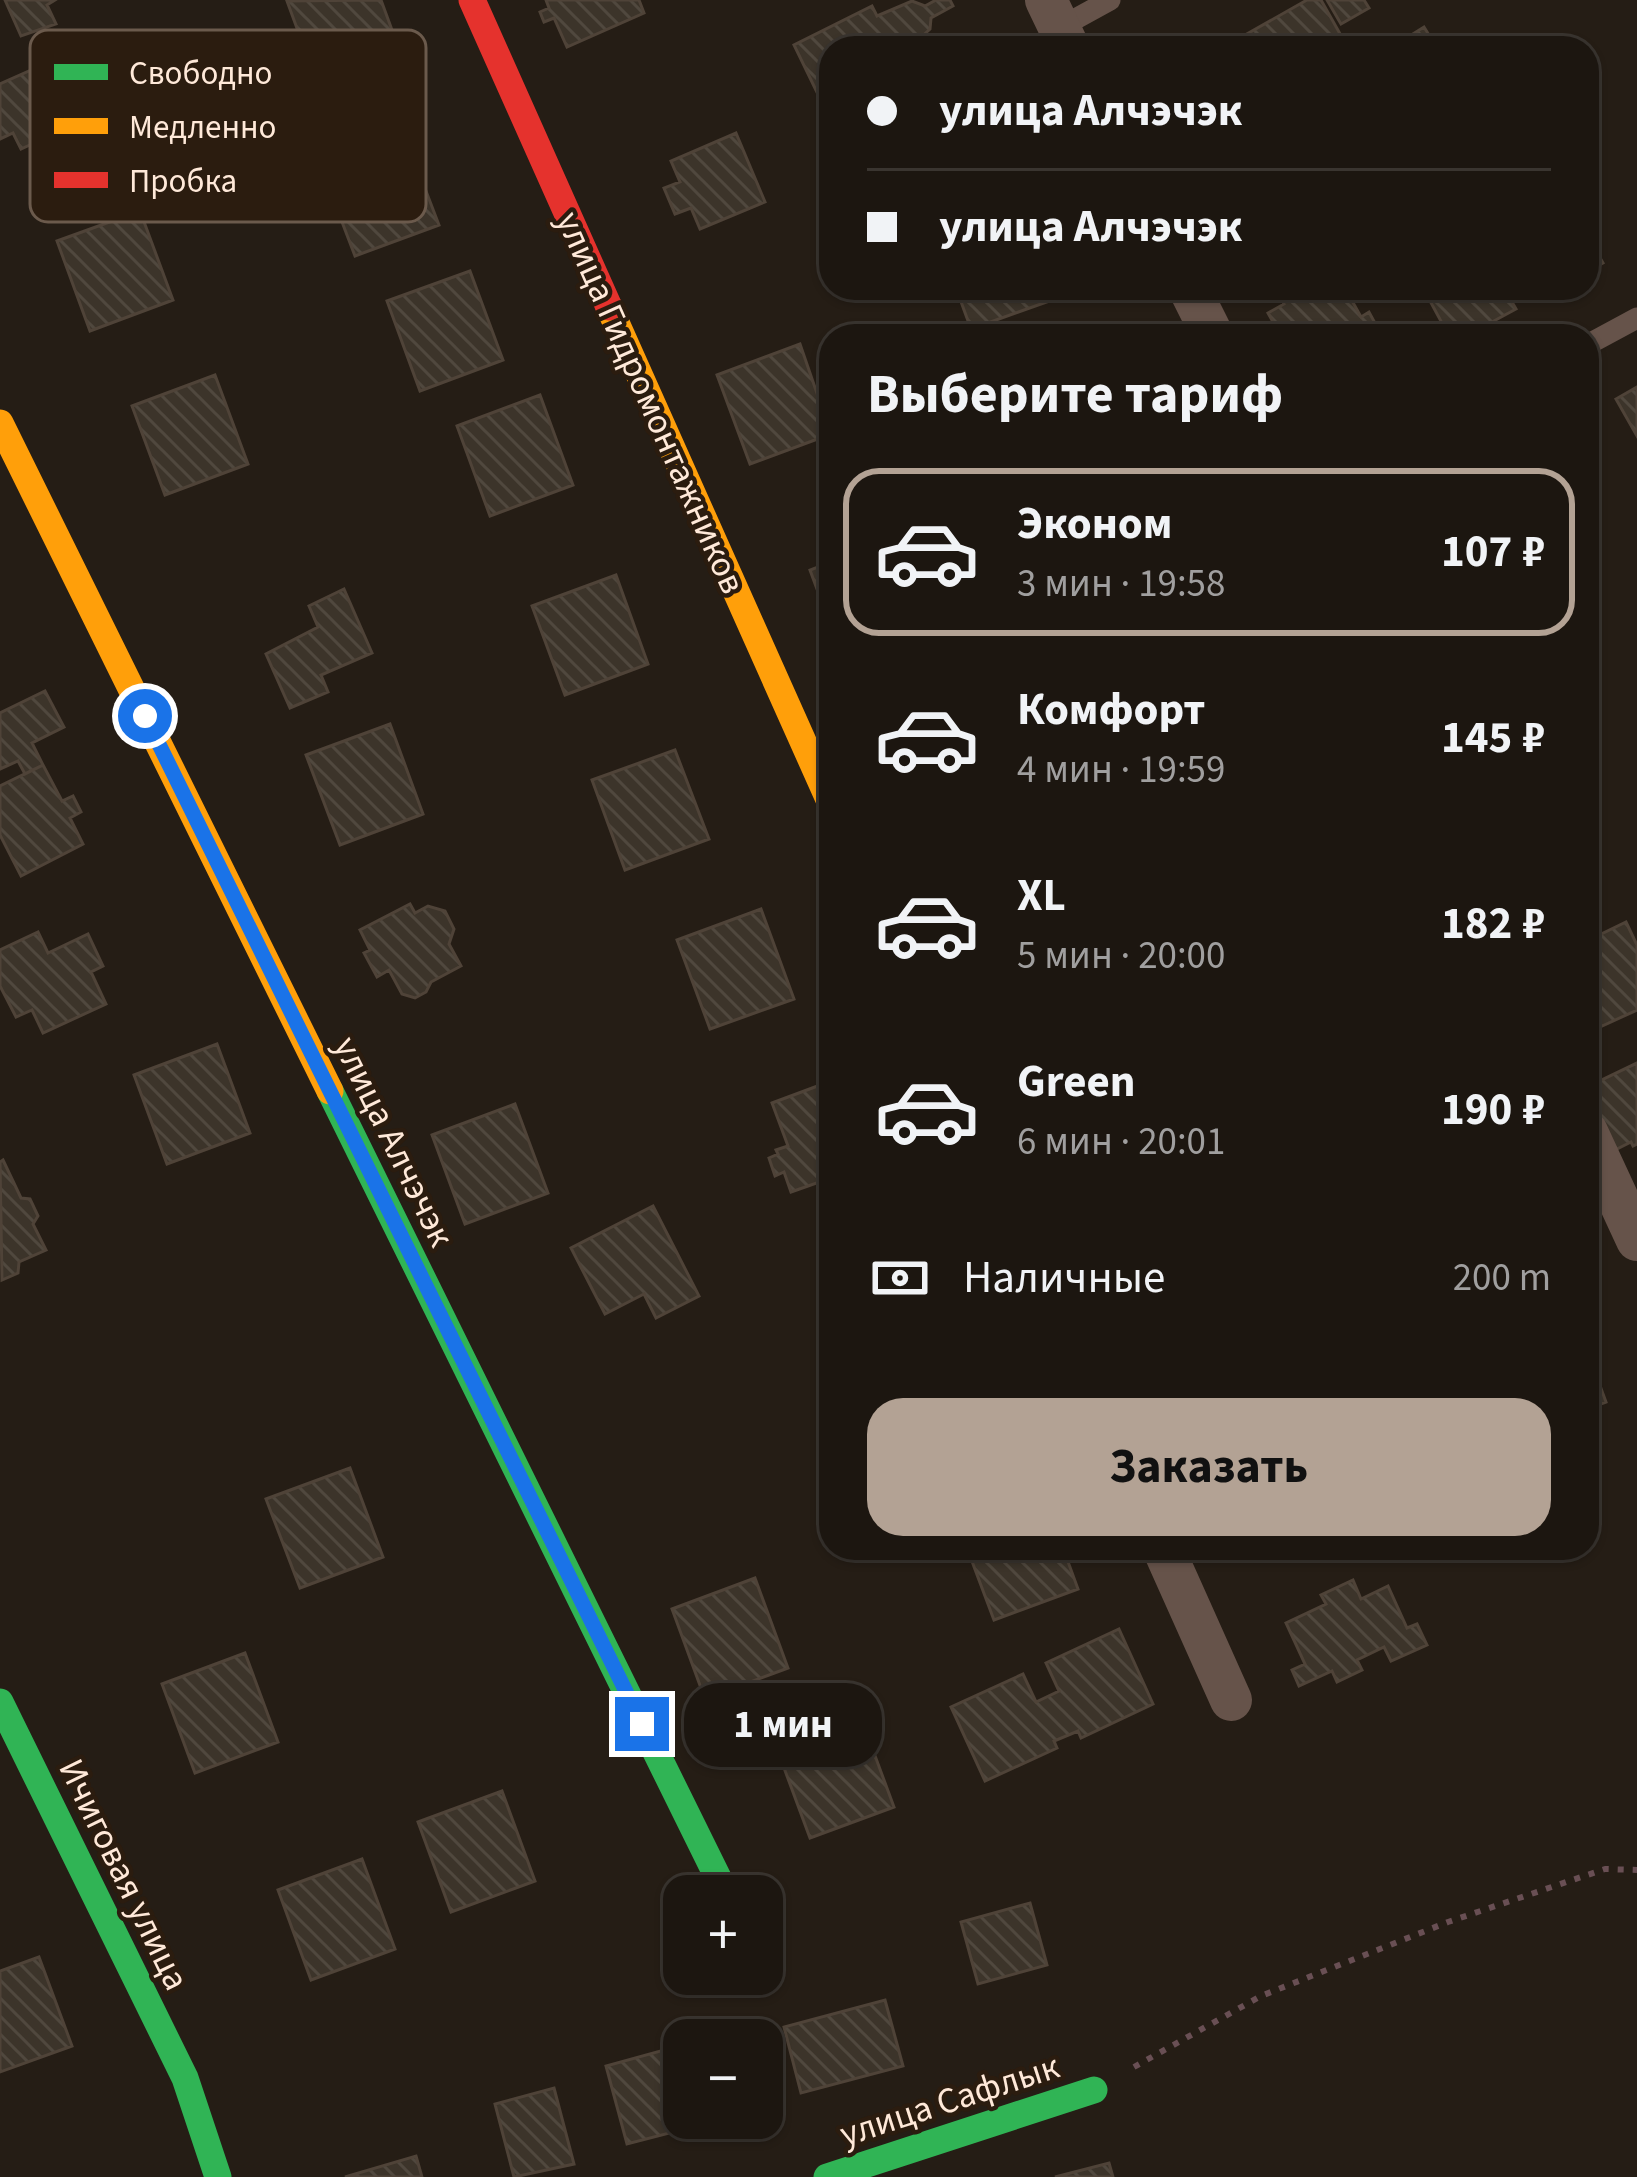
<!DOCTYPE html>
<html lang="ru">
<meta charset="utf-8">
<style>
:root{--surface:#1c1610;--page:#29231e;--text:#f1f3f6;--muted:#a09f9f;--line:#3a3530;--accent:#b3a294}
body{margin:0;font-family:"Source Sans 3",sans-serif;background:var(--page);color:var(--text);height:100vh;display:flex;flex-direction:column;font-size:45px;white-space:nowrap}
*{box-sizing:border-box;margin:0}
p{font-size:39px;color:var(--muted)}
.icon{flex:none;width:66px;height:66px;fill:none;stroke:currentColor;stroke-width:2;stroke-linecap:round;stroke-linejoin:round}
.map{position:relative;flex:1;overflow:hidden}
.panel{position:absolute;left:819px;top:324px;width:780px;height:1236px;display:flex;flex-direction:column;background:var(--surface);border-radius:36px;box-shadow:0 3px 9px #0004,0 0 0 3px var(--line)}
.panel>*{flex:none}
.banner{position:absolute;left:819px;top:36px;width:780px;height:264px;border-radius:36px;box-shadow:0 3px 9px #0004,0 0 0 3px var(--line);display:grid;align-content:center;height:264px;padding:0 48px;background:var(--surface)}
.fabs{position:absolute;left:663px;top:1875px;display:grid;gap:24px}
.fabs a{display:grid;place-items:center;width:120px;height:120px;border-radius:24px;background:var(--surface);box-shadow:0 3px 9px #0004,0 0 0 3px var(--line);font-size:60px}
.end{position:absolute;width:54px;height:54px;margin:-27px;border:15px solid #1a73e8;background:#fff;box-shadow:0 0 0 6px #fff}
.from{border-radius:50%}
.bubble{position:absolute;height:84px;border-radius:36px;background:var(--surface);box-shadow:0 3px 9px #0004,0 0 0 3px var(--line);font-size:39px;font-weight:700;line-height:84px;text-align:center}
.banner b{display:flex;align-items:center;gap:42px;height:114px;font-size:45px}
.banner b+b{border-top:3px solid var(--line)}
.banner i{width:30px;height:30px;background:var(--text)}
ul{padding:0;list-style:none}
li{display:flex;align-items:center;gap:36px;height:168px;margin:0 24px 18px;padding:0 24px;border:6px solid transparent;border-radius:36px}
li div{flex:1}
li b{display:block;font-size:45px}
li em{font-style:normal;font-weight:700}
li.active{border-color:var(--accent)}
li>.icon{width:108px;height:108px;stroke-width:1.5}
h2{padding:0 48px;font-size:54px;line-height:144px}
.pay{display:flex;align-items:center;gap:30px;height:132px;padding:0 48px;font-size:45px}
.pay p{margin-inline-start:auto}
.primary-button{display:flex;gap:24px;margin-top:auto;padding:24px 48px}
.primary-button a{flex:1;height:138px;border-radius:36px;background:var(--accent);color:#111;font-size:48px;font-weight:700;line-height:138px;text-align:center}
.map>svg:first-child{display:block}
.building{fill:url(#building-back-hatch);stroke:#4f4338;stroke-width:3}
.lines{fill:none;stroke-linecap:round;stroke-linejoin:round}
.path{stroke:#694f54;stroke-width:6;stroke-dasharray:6 9;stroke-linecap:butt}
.lane{stroke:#66534a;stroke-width:21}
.street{stroke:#66534a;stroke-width:42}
.fast{stroke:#30b455;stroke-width:27}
.slow{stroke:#ff9f0a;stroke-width:27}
.jam{stroke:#e5322d;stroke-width:27}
.route{stroke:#1a73e8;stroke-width:15}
.labels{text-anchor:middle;stroke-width:9;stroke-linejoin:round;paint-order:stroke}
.street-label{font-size:36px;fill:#ffe9d9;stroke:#2b1c0f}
.key{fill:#2b1c0f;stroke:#6b5a4c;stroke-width:3}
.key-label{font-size:33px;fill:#ffe9d9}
</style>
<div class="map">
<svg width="1637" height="2177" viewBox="0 0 1637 2177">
<defs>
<pattern id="building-back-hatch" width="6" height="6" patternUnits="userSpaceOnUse" patternTransform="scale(3)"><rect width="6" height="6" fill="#3c342a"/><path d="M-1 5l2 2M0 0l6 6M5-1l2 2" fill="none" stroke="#50483e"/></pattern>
</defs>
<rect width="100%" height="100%" fill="#251d15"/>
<!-- building -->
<path class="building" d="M 5,0 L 55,0 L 47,5 L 56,24 L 21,36 Z
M 381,0 L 403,60 L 320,91 L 287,1 Z
M 546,0 L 639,0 L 644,13 L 567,47 L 554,18 L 544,22 L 540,12 L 549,8 Z
M 936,0 L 950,0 L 953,6 L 931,18 L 930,29 L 918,40 L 922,48 L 831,48 L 829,117 L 794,45 L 872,6 L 877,16 L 912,1 L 925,6 Z
M 1307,0 L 1321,0 L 1348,48 L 1253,48 L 1245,35 Z
M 1327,0 L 1364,0 L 1369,8 L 1341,24 Z
M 1424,27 L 1437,48 L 1400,48 L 1397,44 Z
M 83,61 L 113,123 L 100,130 L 109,149 L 101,152 L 108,169 L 65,186 L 66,189 L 54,195 L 34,143 L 21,149 L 13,133 L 0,139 L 0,84 L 38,67 L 43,79 Z
M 736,133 L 765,202 L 700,229 L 691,208 L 675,214 L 664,188 L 680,182 L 671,161 Z
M 405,136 L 439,225 L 355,256 L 321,167 Z
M 140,211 L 173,300 L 90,331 L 57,241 Z
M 1587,235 L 1603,263 L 1587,272 Z
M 470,271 L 503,360 L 420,391 L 387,301 Z
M 956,288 L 1051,288 L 1055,299 L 971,329 Z
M 1276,288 L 1345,288 L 1361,317 L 1369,312 L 1382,336 L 1281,336 L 1268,313 L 1284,304 Z
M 1423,288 L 1504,288 L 1516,309 L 1466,336 L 1449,336 Z
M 800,344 L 831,434 L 750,464 L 717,375 Z
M 215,375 L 248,464 L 165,495 L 132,406 Z
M 1637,387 L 1637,436 L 1616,399 Z
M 540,395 L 573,485 L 490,516 L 457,426 Z
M 831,562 L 831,627 L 810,570 Z
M 616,575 L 648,664 L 565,695 L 532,606 Z
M 344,589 L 372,653 L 321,675 L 328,692 L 290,708 L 266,654 L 318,627 L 309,606 Z
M 45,691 L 64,727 L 32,743 L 43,765 L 25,774 L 18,761 L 0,769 L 0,713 Z
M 390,724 L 423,814 L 340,845 L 306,755 Z
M 675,750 L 709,839 L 625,870 L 592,780 Z
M 43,765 L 62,801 L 73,796 L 81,812 L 70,818 L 83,844 L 21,876 L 0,835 L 0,786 Z
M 410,904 L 415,913 L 428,906 L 445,911 L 454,929 L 449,944 L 461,966 L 431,982 L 426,992 L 415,998 L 402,994 L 389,970 L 377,977 L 364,953 L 370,950 L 360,930 Z
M 761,909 L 794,999 L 710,1029 L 677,940 Z
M 1626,922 L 1637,945 L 1637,1010 L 1587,1033 L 1587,941 Z
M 38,932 L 48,953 L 88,934 L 103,966 L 91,972 L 106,1004 L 43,1033 L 32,1010 L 16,1017 L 0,986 L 0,950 Z
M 217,1044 L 250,1133 L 167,1164 L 134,1075 Z
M 1637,1063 L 1637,1144 L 1633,1146 L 1631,1142 L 1615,1150 L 1587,1087 Z
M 831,1081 L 831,1178 L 791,1192 L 784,1172 L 775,1176 L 769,1158 L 778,1154 L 776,1150 L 788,1146 L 772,1103 Z
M 515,1104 L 548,1193 L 465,1224 L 432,1135 Z
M 3,1160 L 21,1198 L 30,1199 L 38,1216 L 33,1224 L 46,1250 L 19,1262 L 18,1273 L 2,1280 L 0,1162 Z
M 653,1206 L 699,1296 L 656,1318 L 644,1294 L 605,1314 L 571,1248 Z
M 1587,1350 L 1606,1402 L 1587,1409 Z
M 350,1468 L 383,1557 L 300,1588 L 266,1499 Z
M 967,1548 L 1063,1548 L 1078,1589 L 994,1620 Z
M 1239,1548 L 1275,1548 L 1243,1560 Z
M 755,1578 L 788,1668 L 705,1699 L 672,1609 Z
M 1353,1580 L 1361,1599 L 1388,1586 L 1407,1628 L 1417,1624 L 1427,1645 L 1391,1661 L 1384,1647 L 1357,1660 L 1362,1670 L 1337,1682 L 1332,1671 L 1299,1686 L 1292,1670 L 1305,1664 L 1286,1623 L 1326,1604 L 1321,1595 Z
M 1119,1629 L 1153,1704 L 1081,1738 L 1078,1731 L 1054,1741 L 1057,1748 L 985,1781 L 951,1707 L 1023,1674 L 1036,1702 L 1059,1691 L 1046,1663 Z
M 245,1653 L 278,1742 L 195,1773 L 162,1684 Z
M 861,1718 L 894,1807 L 810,1838 L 777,1749 Z
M 502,1791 L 535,1881 L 451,1912 L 418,1822 Z
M 362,1859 L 395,1949 L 311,1980 L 278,1890 Z
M 1030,1903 L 1047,1965 L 978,1984 L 961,1922 Z
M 39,1957 L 72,2046 L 0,2072 L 0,1971 Z
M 885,2000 L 903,2066 L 801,2093 L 784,2027 Z
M 664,2050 L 685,2129 L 627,2144 L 606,2066 Z
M 554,2088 L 574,2164 L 514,2177 L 495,2104 Z
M 416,2156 L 422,2177 L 345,2177 Z
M 1109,2163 L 1113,2177 L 1055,2177 Z"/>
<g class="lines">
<!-- path -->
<path class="path" d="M 1134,2067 L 1261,1996 L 1448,1922 L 1605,1869 L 1637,1870"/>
<!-- lane -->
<path class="lane" d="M 1059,28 L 1110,0
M 1587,345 L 1637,318"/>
<!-- street -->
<path class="street" d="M 1046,0 L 1069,48
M 1189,288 L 1213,336
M 1587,1132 L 1637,1240
M 1163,1548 L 1231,1700"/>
<!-- fast -->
<path class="fast" d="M 330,1091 L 725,1892
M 0,1702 L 185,2078 L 218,2177
M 827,2177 L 1094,2090"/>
<!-- slow -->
<path class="slow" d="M 609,307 L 831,804
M 0,423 L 330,1091"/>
<!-- jam -->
<path class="jam" d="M 472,0 L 609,307"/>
</g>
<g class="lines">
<!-- route -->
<path class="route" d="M 145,716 L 642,1724"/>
</g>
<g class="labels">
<!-- street labels -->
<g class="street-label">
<text transform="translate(652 402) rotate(66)" y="13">улица Гидромонтажников</text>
<text transform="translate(395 1141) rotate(64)" y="13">улица Алчэчэк</text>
<text transform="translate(125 1874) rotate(64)" y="13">Ичиговая улица</text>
<text transform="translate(949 2099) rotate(-18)" y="13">улица Сафлык</text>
</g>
</g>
<!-- legend -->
<rect x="30" y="30" width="396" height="192" rx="18" class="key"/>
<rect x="54" y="64" width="54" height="16" fill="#30b455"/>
<rect x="54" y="118" width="54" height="16" fill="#ff9f0a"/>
<rect x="54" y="172" width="54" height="16" fill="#e5322d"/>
<g class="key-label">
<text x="129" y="84">Свободно</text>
<text x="129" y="138">Медленно</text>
<text x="129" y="192">Пробка</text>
</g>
</svg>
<div class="fabs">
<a>+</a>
<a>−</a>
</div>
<i class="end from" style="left:145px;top:716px"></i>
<i class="end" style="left:642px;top:1724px"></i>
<div class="bubble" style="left:684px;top:1683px;width:198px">1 мин</div>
<div class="banner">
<b><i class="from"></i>улица Алчэчэк</b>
<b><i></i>улица Алчэчэк</b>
</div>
<section class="panel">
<h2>Выберите тариф</h2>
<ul>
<li class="active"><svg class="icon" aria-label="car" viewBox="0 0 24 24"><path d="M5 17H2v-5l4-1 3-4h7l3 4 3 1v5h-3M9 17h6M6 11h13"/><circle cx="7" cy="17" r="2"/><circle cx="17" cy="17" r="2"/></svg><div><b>Эконом</b><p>3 мин · 19:58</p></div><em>107 ₽</em></li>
<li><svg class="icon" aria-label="car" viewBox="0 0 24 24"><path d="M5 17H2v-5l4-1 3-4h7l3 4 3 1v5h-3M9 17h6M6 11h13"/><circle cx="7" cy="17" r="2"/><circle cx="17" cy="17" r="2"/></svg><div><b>Комфорт</b><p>4 мин · 19:59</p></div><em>145 ₽</em></li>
<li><svg class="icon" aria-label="car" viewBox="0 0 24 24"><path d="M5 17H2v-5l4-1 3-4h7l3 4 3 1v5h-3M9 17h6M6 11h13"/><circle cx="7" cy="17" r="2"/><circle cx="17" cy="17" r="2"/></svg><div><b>XL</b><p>5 мин · 20:00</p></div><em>182 ₽</em></li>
<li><svg class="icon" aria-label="car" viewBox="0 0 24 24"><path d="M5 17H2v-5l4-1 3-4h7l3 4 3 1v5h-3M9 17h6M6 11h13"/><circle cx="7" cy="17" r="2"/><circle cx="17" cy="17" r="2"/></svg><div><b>Green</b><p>6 мин · 20:01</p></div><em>190 ₽</em></li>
</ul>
<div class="pay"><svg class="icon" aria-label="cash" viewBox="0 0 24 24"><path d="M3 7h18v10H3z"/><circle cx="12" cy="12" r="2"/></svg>Наличные<p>200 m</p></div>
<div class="primary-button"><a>Заказать</a></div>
</section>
</div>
